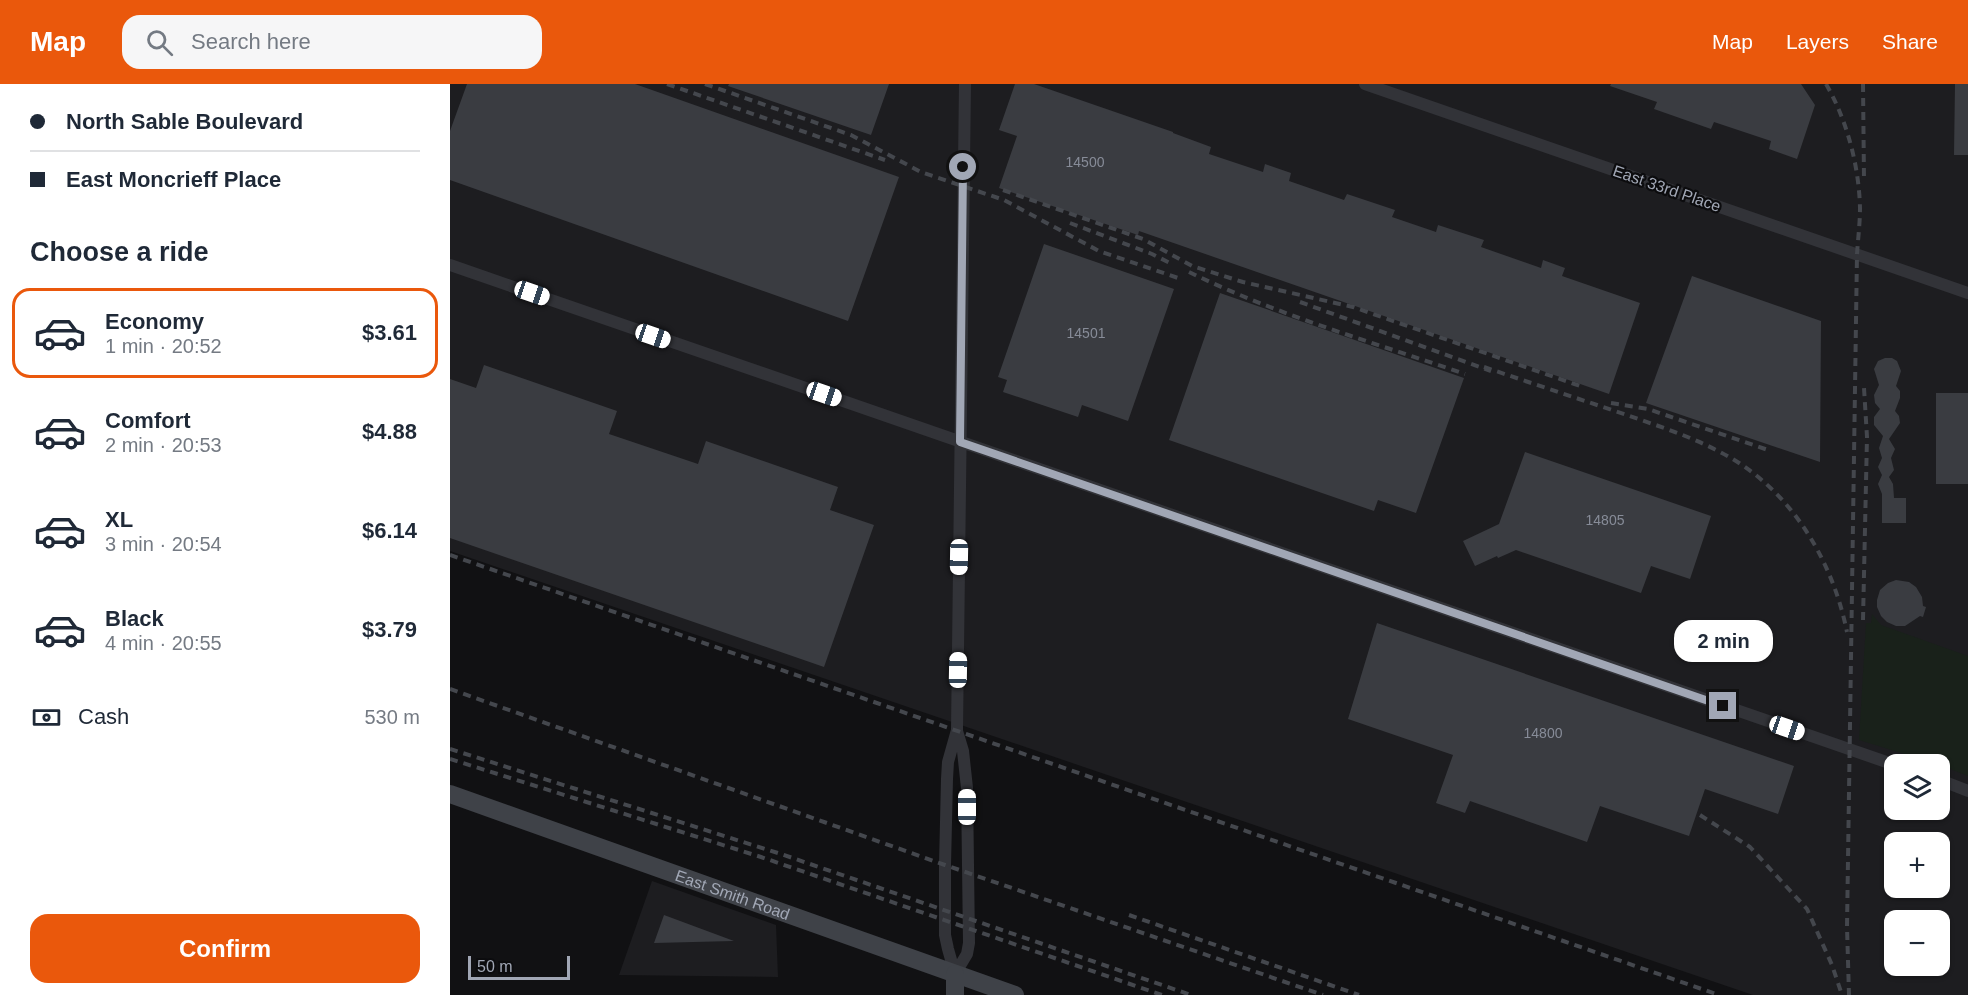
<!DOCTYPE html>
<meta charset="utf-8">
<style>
:root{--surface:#fff;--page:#f6f6f7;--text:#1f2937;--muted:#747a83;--line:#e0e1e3;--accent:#ea580c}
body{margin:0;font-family:Arial,sans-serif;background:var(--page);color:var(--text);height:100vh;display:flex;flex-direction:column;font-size:22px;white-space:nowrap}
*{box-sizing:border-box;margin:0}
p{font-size:20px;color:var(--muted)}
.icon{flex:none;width:33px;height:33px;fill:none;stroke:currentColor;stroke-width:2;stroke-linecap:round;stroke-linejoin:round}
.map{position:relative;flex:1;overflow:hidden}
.sheet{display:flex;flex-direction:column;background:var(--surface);width:450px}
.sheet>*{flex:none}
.top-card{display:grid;align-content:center;height:132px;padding:0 30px;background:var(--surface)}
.buttons{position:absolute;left:1434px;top:670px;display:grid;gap:12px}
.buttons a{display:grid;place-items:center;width:66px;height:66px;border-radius:12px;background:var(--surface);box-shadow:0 2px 4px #0004;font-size:30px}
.scale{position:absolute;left:18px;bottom:15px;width:102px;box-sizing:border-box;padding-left:6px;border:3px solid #a1a7b5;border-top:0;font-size:16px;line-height:21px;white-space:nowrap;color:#a1a7b5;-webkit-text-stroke:4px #0c0c0e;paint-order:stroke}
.end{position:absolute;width:27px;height:27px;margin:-14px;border:8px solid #a1a7b5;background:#111;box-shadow:0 0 0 3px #111}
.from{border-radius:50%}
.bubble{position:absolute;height:42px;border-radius:18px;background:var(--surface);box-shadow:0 2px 4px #0004;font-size:20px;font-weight:600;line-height:42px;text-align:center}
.car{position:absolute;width:18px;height:36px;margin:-18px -9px;border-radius:8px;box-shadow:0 0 4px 2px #0007;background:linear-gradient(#fff 24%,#345 0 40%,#fff 0 76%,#345 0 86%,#fff 0)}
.top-card b{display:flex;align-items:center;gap:21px;height:57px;font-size:22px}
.top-card b+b{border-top:2px solid var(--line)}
.top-card i{width:15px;height:15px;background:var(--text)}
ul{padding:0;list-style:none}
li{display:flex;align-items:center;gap:18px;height:90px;margin:0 12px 9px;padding:0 18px;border:3px solid transparent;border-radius:18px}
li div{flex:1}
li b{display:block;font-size:22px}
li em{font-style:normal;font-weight:600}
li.active{border-color:var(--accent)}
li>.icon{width:54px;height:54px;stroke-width:1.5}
h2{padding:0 30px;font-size:27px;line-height:72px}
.pay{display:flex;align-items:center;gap:15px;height:66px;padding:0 30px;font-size:22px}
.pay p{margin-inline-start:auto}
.button{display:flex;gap:12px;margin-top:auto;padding:12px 30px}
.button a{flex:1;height:69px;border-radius:18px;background:var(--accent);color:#fff;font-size:24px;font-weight:600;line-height:69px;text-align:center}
header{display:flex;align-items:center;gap:36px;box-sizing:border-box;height:84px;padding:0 30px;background:var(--accent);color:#fff}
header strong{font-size:28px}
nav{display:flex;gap:33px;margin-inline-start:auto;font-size:21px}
.search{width:420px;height:54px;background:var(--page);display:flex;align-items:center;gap:15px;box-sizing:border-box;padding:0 21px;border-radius:18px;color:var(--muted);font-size:22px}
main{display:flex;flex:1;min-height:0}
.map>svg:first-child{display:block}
.built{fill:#1d1d20;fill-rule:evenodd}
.green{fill:#19211a}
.building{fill:#3a3c41}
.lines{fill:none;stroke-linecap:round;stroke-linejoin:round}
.street{stroke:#323338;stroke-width:12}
.secondary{stroke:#3f4248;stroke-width:18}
.rail{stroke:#44474d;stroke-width:4;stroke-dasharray:8 6;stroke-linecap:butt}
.route{stroke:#a1a7b5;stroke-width:8}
.labels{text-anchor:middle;stroke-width:4.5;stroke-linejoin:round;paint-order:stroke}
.number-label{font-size:14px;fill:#878c98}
.street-label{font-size:16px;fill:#a1a7b5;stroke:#0c0c0e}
</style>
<header>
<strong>Map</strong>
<div class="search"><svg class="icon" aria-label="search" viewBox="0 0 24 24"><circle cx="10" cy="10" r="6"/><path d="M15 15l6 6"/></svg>Search here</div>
<nav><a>Map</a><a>Layers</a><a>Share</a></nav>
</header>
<main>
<section class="sheet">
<div class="top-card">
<b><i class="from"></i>North Sable Boulevard</b>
<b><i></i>East Moncrieff Place</b>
</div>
<h2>Choose a ride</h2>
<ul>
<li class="active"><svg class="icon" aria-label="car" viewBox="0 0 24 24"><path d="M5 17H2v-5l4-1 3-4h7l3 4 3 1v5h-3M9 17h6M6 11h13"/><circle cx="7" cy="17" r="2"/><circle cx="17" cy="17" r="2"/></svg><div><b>Economy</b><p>1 min · 20:52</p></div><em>$3.61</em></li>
<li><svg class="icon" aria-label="car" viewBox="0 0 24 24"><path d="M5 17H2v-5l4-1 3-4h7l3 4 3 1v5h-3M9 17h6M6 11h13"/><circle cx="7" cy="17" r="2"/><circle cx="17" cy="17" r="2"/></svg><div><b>Comfort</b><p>2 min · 20:53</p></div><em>$4.88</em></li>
<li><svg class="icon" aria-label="car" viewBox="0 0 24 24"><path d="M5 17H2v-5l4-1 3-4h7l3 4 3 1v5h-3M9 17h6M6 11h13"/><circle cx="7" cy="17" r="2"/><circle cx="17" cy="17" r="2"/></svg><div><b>XL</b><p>3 min · 20:54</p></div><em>$6.14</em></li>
<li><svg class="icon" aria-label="car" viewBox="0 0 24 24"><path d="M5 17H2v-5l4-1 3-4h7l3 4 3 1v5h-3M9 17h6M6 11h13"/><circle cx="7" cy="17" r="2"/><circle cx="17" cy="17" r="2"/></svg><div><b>Black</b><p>4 min · 20:55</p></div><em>$3.79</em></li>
</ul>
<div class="pay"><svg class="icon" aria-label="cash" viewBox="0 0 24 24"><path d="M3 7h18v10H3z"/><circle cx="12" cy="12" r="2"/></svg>Cash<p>530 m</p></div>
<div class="button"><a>Confirm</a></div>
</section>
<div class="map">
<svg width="1518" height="911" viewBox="0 0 1518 911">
<rect width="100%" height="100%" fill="#111113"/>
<!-- built -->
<path class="built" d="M 0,0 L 1518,0 L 1518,911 L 1303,911 L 0,467 ZM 1444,681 L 1490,681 L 1490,726 L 1444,726 ZM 1444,759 L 1490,759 L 1490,804 L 1444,804 ZM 1444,837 L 1490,837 L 1490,882 L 1444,882 Z
M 202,797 L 326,841 L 328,893 L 169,891 Z"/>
<!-- green -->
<path class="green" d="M 1422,530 L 1431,541 L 1518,572 L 1518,692 L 1490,681 L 1409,656 L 1416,539 L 1421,539 Z"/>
<!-- building -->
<path class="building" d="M 17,0 L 185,0 L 449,93 L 398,237 L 0,96 L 0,47 Z
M 279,0 L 439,0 L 421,51 L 278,2 Z
M 565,0 L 584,0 L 723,48 L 723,49 L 761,63 L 759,70 L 813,88 L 815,80 L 841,89 L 839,97 L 894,116 L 897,110 L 945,126 L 942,133 L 986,148 L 988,141 L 1034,156 L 1031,163 L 1091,184 L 1093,176 L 1115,184 L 1112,192 L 1190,219 L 1159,310 L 689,147 L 688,151 L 549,104 L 567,52 L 549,46 Z
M 1161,0 L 1351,0 L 1365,21 L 1347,75 L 1319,65 L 1321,57 L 1264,38 L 1261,45 L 1204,25 L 1207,18 L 1160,2 Z
M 1505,0 L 1518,0 L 1518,71 L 1504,71 Z
M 594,160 L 724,205 L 678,337 L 632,321 L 628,333 L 553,308 L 557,296 L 548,293 Z
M 1242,192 L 1371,237 L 1370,378 L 1196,319 Z
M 770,209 L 1014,294 L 966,429 L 928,416 L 924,427 L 719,356 Z
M 1435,274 L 1442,274 L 1447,277 L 1451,287 L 1446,302 L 1450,307 L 1450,314 L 1445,327 L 1449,332 L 1450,339 L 1439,355 L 1445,365 L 1441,374 L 1444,386 L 1439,393 L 1443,400 L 1444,414 L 1456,414 L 1456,439 L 1432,439 L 1432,410 L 1428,400 L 1432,391 L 1428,383 L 1432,374 L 1429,364 L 1433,352 L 1424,341 L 1424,333 L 1430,325 L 1425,319 L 1424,311 L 1429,301 L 1424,285 L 1428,277 Z
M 34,281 L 167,327 L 159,350 L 248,380 L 256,357 L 388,403 L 380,426 L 424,441 L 374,583 L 0,454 L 0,295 L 26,304 Z
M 1486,309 L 1518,309 L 1518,400 L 1486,400 Z
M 1075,368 L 1261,432 L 1240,495 L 1201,482 L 1191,509 L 1066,466 L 1048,474 L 1047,472 L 1025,482 L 1013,457 L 1049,440 Z
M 1446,496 L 1459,498 L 1466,503 L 1472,513 L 1473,522 L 1476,523 L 1473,533 L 1470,532 L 1455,542 L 1446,542 L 1437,538 L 1431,532 L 1427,523 L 1427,516 L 1430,506 L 1438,499 Z
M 927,539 L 1344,682 L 1328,730 L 1255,705 L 1239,752 L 1150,722 L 1137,758 L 1020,717 L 1015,729 L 986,719 L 1003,671 L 898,635 Z
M 214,831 L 284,857 L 283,857 L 204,859 Z"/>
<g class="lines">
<!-- street -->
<path class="street" d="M 915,0 L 1518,209
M 0,181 L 1445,681
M 1490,696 L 1518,707
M 505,890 L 498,865 L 495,851 L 495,781 L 497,695 L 498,678 L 507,646 L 515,0
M 505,890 L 517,870 L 519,859 L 517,704 L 513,667 L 507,647"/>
<!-- secondary -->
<g class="secondary">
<path id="s1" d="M 0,710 L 565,911"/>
<path d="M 505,911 L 505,890"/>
</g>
<!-- rail -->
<path class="rail" d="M 217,0 L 435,76
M 255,0 L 401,51 L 471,88 L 554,116 L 649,167 L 731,195
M 1376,0 C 1397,36 1409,82 1410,124 C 1410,139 1408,155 1407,170 L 1397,843 L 1399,911
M 1413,0 L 1414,96
M 553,106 L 693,155 L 742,182 L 793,198 L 903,223 L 1133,303
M 620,139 L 702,170 L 720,179
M 739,188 C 827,231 922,258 1015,290
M 850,218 L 1041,287
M 1034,283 C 1081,299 1129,315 1177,331 C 1208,342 1240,352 1270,368 C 1339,403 1382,474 1397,548
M 1161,319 L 1198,325 L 1321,367
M 0,471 L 1269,911
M 1413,536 L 1417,353 L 1414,304
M 0,605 L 495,781 L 873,911
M 0,665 L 331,770 L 741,911
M 0,675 L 311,773 L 712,911
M 1250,731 L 1300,763 L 1357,825 L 1382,881 L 1392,911
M 679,831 L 909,911"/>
</g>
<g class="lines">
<!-- route -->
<path class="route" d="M 513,83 L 510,358 L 1273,622"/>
</g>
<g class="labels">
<!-- number labels -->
<g class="number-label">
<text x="635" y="83">14500</text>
<text x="636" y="254">14501</text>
<text x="1155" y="441">14805</text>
<text x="1093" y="654">14800</text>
</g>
<!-- street labels -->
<g class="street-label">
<text transform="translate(1217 104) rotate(19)" y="6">East 33rd Place</text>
<text dy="6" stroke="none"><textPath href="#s1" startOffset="300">East Smith Road</textPath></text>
</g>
</g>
</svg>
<div class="buttons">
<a><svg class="icon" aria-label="layers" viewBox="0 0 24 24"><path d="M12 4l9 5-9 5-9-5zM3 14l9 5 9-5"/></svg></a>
<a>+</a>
<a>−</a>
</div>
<div class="scale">50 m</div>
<i class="end from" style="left:513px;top:83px"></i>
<i class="end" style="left:1273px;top:622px"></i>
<div class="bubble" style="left:1224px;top:536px;width:99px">2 min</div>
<i class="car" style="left:82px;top:209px;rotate:109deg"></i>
<i class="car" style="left:203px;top:252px;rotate:109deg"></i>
<i class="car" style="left:374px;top:310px;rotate:109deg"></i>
<i class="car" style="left:509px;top:473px;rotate:181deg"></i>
<i class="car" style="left:508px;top:586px;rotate:1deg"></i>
<i class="car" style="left:1337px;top:644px;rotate:109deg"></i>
<i class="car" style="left:517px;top:723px;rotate:0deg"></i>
</div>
</main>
